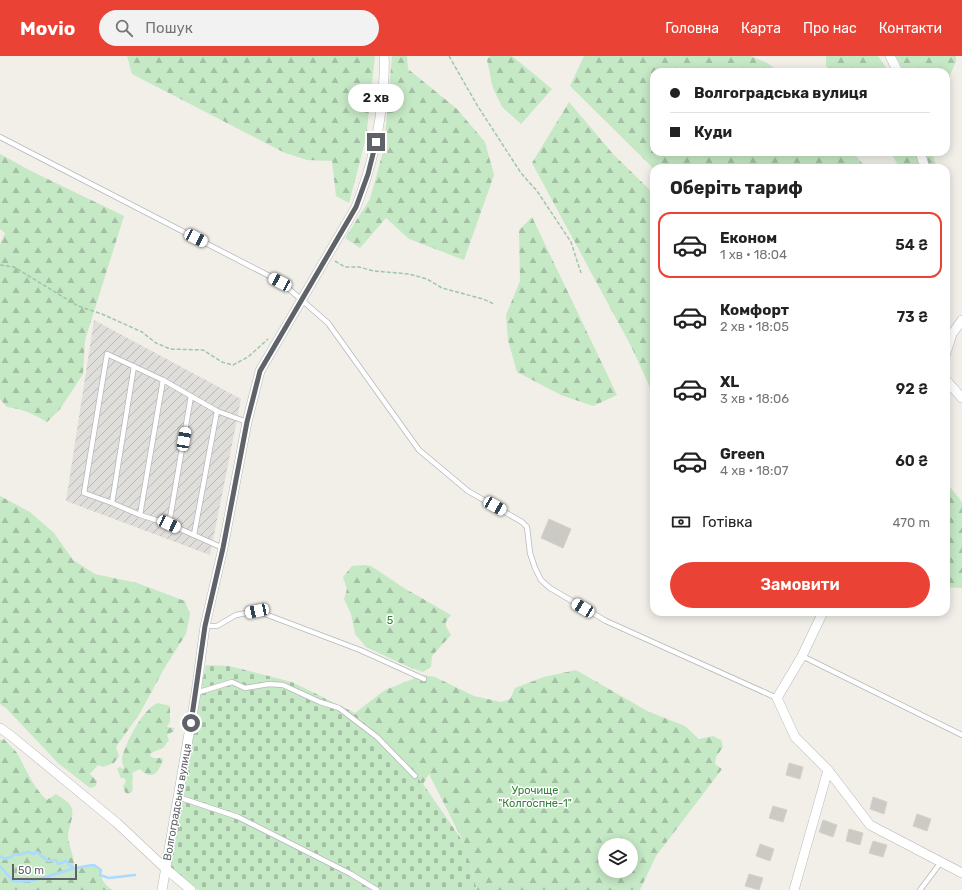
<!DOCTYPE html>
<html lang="uk">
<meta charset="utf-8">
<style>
:root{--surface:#fff;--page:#f2f2f2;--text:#222;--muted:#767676;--line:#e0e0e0;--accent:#ea4335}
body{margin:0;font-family:Rubik,sans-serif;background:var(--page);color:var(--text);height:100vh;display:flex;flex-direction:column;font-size:15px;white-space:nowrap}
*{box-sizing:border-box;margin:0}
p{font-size:13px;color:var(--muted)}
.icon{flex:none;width:22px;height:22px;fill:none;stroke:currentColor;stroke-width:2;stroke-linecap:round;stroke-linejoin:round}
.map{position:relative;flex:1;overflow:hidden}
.details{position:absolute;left:650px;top:108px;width:300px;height:452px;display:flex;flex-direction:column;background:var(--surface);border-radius:12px;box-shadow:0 2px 10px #0003}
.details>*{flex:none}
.hud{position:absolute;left:650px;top:12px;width:300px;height:88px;border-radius:12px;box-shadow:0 2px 10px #0003;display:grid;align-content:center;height:88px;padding:0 20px;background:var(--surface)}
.tools{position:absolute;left:598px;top:782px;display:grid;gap:8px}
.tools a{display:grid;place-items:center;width:40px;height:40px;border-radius:50%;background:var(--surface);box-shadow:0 2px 10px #0003;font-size:20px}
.scale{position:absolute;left:12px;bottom:10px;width:65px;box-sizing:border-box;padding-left:4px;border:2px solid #5f6368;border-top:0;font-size:11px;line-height:14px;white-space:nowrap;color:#5f6368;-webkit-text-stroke:3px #fff;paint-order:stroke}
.end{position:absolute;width:18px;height:18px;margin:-9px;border:5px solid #5f6368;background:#fff;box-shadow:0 0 0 2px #fff}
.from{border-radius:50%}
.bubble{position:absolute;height:28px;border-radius:14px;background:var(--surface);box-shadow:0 2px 10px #0003;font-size:13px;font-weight:600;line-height:28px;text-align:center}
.car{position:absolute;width:12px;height:24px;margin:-12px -6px;border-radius:5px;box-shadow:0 0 3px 1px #0007;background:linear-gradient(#fff 24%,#345 0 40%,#fff 0 76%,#345 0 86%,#fff 0)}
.hud b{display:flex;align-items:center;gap:14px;height:38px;font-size:15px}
.hud b+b{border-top:1px solid var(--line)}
.hud i{width:10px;height:10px;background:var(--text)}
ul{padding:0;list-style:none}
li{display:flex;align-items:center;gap:12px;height:66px;margin:0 8px 6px;padding:0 12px;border:2px solid transparent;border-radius:12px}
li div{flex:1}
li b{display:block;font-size:15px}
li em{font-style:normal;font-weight:600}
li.on{border-color:var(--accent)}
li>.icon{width:36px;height:36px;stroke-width:1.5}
h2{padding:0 20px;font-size:18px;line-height:48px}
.pay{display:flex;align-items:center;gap:10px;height:44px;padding:0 20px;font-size:15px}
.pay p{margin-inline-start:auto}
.cta{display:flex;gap:8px;margin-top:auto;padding:8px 20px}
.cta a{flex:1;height:46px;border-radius:24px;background:var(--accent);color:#fff;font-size:16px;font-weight:600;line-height:46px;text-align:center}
header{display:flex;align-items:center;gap:24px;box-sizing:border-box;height:56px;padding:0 20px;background:var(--accent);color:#fff}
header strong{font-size:19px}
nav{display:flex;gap:22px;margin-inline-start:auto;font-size:14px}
.search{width:280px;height:36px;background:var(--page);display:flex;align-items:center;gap:10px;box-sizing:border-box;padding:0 14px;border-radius:22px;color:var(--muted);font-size:15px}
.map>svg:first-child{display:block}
.industrial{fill:url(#industrial-furrows)}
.forest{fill:url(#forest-firs);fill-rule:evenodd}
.cemetery{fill:url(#cemetery-stones)}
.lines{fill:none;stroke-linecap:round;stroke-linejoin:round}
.stream{stroke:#aadaff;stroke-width:2.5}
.building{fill:#cccac5;stroke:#d6d1c6}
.lane-casing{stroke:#b5b8bc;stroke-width:6}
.street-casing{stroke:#b5b8bc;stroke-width:10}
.path{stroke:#9cc7a9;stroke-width:1.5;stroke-dasharray:4 2;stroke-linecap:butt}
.lane{stroke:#fff;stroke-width:4.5}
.street{stroke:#fff;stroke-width:9}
.route{stroke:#5f6368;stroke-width:5}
.labels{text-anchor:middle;stroke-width:3;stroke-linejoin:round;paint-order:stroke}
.park-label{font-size:11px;fill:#348238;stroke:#fff}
.street-label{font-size:11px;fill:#5f6368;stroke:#fff}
</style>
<header>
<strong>Movio</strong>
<div class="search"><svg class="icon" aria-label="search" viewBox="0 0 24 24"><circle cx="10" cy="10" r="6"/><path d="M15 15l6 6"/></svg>Пошук</div>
<nav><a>Головна</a><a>Карта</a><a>Про нас</a><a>Контакти</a></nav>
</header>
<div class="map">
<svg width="962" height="834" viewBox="0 0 962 834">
<defs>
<pattern id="industrial-furrows" width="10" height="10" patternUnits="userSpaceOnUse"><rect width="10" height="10" fill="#e0deda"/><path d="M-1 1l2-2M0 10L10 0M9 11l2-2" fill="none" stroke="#b9b8b5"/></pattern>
<pattern id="forest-firs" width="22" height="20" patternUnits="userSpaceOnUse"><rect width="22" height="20" fill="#c5e8c5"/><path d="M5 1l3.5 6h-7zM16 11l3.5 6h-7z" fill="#a3c0a4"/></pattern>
<pattern id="cemetery-stones" width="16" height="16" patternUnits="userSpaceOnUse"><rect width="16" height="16" fill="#c5e8c5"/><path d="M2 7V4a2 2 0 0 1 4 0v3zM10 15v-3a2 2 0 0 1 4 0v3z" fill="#a3c0a4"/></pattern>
</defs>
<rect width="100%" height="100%" fill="#f1efe8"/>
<!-- industrial -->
<path class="industrial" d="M 94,264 L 241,343 L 210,499 L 66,445 Z"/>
<!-- forest -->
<path class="forest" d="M 127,0 L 375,0 L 366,82 L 349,147 L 336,140 L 332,105 L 307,104 L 285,97 L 132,18 Z
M 392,0 L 407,0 L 408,13 L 457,53 L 485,86 L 494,119 L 464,204 L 409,183 L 386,162 L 360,192 L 345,182 L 370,143 L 384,92 Z
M 490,0 L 512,0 L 552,33 L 521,68 L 502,51 L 493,32 L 487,4 Z
M 584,0 L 751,0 L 767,7 L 780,16 L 654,16 L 654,96 L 853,96 L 866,112 L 654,113 L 570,30 Z
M 826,0 L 878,0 L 889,16 L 831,16 L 826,10 Z
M 896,0 L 956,0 L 956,5 L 946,29 L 946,16 L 904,16 Z
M 569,46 L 613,98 L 654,138 L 654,340 L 631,290 L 532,107 Z
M 890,96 L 932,96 L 937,112 L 900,112 Z
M 0,98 L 31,115 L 124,160 L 85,284 L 83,318 L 60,353 L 47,366 C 34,358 22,353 7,351 L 0,343 L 0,188 L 5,177 L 0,173 Z
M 532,161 L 617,339 L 593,350 L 561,339 L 517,316 L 508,284 L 506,259 L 520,225 L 519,174 Z
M 946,426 L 962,446 L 962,532 L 946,531 Z
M 0,440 L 30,456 L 54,477 L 73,504 L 95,518 L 137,527 L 185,545 L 190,558 L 186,578 L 165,611 L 140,657 L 116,691 L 119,700 L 114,707 L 103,711 L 98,709 L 90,718 L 97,725 L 96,730 L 90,732 L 58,707 L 6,652 L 0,648 Z
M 365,509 L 371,510 L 404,532 L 451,559 C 443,568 445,569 451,579 L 432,600 L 431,611 L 423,616 L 409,611 L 366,591 L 355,578 L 351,558 L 344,543 L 347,533 L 343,521 L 352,510 Z
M 576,614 L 647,655 L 685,670 L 699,683 L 713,680 L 721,684 L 723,691 L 716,701 L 715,708 L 722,713 L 656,800 L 640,834 L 477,834 L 464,787 L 429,718 L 423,728 L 355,657 L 385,634 L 423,619 L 435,621 L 474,640 L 501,646 L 510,643 L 515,632 L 544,621 ZM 605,789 L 631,789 L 631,815 L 605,815 Z
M 158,647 L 170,650 L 170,665 L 167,671 L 174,672 L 174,675 L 167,679 L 169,684 L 163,692 L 151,697 L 150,700 L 153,702 L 162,702 L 163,704 C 159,716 152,726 140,713 L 132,717 L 133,721 C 131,726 134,730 132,736 L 127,738 L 125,736 L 123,731 L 126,725 L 124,722 L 121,722 L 117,713 L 120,711 L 122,713 L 124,712 C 123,709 122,707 122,703 C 124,689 144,651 158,647 Z
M 4,683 C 8,688 13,692 17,697 C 26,713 33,732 47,744 L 56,738 C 62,742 70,746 72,753 C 74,763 68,771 68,781 C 69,792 75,801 74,812 L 83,812 L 94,809 L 101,814 C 100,823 105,830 113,834 L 0,834 L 0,684 Z"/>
<!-- cemetery -->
<path class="cemetery" d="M 206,609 L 229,610 L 292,626 L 355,657 L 423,728 L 464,787 L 477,834 L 198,834 L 169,811 L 199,642 Z"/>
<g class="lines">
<!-- stream -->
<path class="stream" d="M 0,800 L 4,803 L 11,801 L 15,798 L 18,799 L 28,796 L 34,798 L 37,796 L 48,805 L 56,804 L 58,808 L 66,805 L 73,812
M 0,810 L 13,825 C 35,828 51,818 72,813 C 79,811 87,810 94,809 L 101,814 L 100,819 L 109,822 L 135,819"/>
</g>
<!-- building -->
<path class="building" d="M 549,463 L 571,473 L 563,492 L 541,482 Z
M 789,707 L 803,711 L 800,723 L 786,719 Z
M 873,741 L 887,746 L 884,758 L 870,753 Z
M 773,750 L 787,754 L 783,766 L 769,762 Z
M 917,758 L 931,763 L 927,775 L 913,770 Z
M 823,764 L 837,769 L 833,781 L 819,776 Z
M 849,773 L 863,777 L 860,789 L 846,785 Z
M 873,785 L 887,789 L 883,801 L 869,797 Z
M 760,788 L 774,793 L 770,805 L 756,800 Z
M 749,818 L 763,822 L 759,834 L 745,830 Z"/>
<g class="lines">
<defs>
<path id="lane" d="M 0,81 L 281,226 L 328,267 L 419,394 L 468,435 L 522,466 L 527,471 L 530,497 L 535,512 L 541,524 L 550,532 L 606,565 L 777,642
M 112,447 L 134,310
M 140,459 L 163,324
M 169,468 L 191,340
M 194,479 L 217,355
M 223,492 L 169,468 L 140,459 L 112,447 L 84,437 L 107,298 L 163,324 L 217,355 L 247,366
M 205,570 L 217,570 L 236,559 L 257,555 L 360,594 L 424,623
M 802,600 L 962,679
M 196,637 L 232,626 L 245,632 L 269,628 L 283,629 L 320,646 L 339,652 L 377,681 L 415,720
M 178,741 L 238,761 L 351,818 L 377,834
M 920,834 L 941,806"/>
<path id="street" d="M 890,0 L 898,16
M 920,96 L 925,112
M 946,297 L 952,278 L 962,264
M 946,324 L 962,342
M 823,556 L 802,600 L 777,642 L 795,681 L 828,714 L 870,769 L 962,817
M 0,672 L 10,679 L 117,767 L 166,813 L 191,834
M 162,834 L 196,637 L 205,570 L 223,492 L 247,366 L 260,315 L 356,151 C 371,113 380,75 383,34 C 384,23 385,11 384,0
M 794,834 L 828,714"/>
</defs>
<!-- lane casing -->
<use href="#lane" class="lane-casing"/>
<!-- street casing -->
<use href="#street" class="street-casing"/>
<!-- path -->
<path class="path" d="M 449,0 L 477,49 L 521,117 L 537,135 L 571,186 L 581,217
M 335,205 L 345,211 L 359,211 L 374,215 L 409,218 L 427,223 L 442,232 L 483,243 L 494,248
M 0,209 L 14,211 L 78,250 L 102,258 L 142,276 L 156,287 L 170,293 L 203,294 L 222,306 L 233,309 L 248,301 L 268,283"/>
<!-- lane -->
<use href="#lane" class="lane"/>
<!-- street -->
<use href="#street" class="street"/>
</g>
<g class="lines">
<!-- route -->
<path class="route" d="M 191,667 L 205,570 L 223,492 L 247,366 L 260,315 L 356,151 L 368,118 L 376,86"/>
</g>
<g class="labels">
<!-- park labels -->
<g class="park-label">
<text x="390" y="568">5</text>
<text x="535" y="738">Урочище<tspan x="535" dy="13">"Колгоспне-1"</tspan></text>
</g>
<!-- street labels -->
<g class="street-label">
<text transform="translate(177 746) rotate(-80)" y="4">Волгоградська вулиця</text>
</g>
</g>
</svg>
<div class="tools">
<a><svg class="icon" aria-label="layers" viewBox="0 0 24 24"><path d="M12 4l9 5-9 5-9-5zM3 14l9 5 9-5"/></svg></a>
</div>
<div class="scale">50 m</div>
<i class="end from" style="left:191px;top:667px"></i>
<i class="end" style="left:376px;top:86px"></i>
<div class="bubble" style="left:348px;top:28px;width:56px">2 хв</div>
<i class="car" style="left:196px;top:182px;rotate:117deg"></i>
<i class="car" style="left:280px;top:226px;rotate:298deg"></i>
<i class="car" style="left:184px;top:383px;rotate:10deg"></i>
<i class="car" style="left:495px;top:450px;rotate:120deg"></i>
<i class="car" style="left:169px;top:468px;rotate:115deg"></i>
<i class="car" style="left:583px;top:552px;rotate:301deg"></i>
<i class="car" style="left:257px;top:555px;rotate:258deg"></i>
<div class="hud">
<b><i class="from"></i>Волгоградська вулиця</b>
<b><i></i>Куди</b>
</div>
<section class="details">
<h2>Оберіть тариф</h2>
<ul>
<li class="on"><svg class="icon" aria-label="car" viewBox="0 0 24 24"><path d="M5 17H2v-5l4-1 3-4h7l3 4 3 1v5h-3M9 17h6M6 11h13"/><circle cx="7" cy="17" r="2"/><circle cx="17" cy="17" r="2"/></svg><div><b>Економ</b><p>1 хв · 18:04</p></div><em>54 ₴</em></li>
<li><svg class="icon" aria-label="car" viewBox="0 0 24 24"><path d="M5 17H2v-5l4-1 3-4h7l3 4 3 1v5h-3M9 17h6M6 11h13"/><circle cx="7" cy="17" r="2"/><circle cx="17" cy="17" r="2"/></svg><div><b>Комфорт</b><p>2 хв · 18:05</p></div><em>73 ₴</em></li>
<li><svg class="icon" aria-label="car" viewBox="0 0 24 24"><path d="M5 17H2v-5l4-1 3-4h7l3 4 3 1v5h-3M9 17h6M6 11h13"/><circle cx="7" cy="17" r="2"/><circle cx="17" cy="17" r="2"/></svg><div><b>XL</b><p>3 хв · 18:06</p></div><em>92 ₴</em></li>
<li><svg class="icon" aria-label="car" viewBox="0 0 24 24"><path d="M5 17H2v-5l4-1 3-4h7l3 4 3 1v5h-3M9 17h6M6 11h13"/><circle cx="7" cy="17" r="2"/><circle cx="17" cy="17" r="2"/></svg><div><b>Green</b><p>4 хв · 18:07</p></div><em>60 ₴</em></li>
</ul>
<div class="pay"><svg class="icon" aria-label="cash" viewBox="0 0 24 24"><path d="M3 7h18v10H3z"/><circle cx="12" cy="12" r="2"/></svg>Готівка<p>470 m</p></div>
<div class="cta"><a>Замовити</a></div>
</section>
</div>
